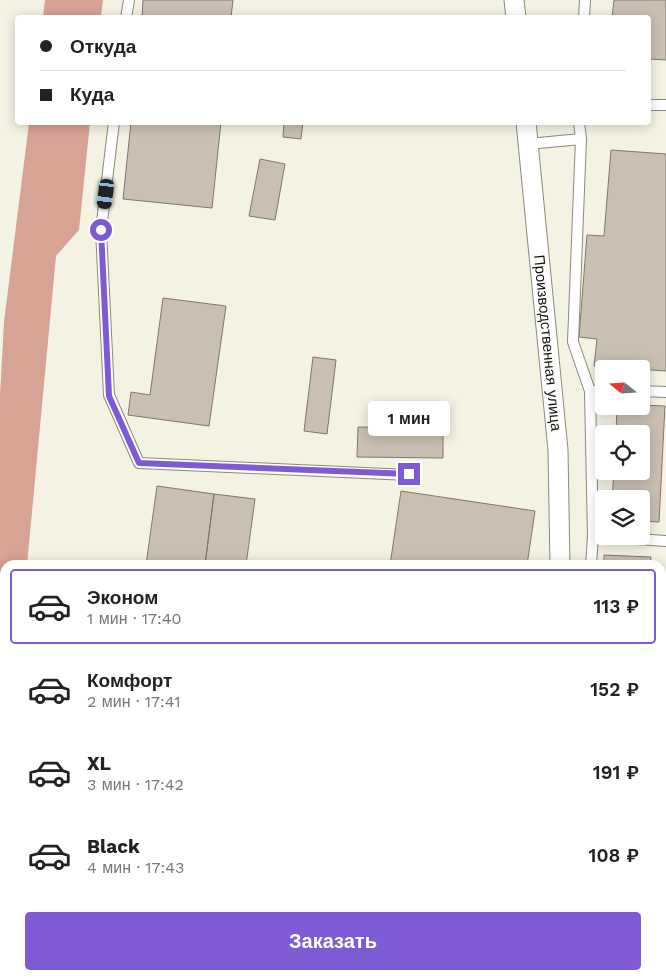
<!DOCTYPE html>
<html lang="ru">
<meta charset="utf-8">
<style>
:root{--surface:#fff;--page:#f6f6f6;--text:#222;--muted:#767676;--line:#e0e0e0;--accent:#7e5bd5}
body{margin:0;font-family:"Work Sans",sans-serif;background:var(--page);color:var(--text);height:100vh;display:flex;flex-direction:column;font-size:19px;white-space:nowrap}
*{box-sizing:border-box;margin:0}
p{font-size:16px;color:var(--muted)}
.icon{flex:none;width:28px;height:28px;fill:none;stroke:currentColor;stroke-width:2;stroke-linecap:round;stroke-linejoin:round}
.map{position:relative;flex:1;overflow:hidden}
.side{position:absolute;left:0px;top:560px;width:666px;height:420px;display:flex;flex-direction:column;background:var(--surface);border-radius:15px 15px 0 0;box-shadow:0 2px 12px #0003}
.side>*{flex:none}
.top-card{position:absolute;left:15px;top:15px;width:636px;height:110px;border-radius:5px;box-shadow:0 2px 12px #0003;display:grid;align-content:center;height:110px;padding:0 25px;background:var(--surface)}
.needle{width:32px;rotate:288deg}
.controls{position:absolute;left:595px;top:360px;display:grid;gap:10px}
.controls a{display:grid;place-items:center;width:55px;height:55px;border-radius:5px;background:var(--surface);box-shadow:0 2px 12px #0003;font-size:25px}
.end{position:absolute;width:22px;height:22px;margin:-11px;border:6px solid #7e5bd5;background:#fff;box-shadow:0 0 0 2px #fff}
.from{border-radius:50%}
.bubble{position:absolute;height:35px;border-radius:5px;background:var(--surface);box-shadow:0 2px 12px #0003;font-size:16px;font-weight:600;line-height:35px;text-align:center}
.car{position:absolute;width:15px;height:30px;margin:-15px -8px;border-radius:6px;box-shadow:0 0 4px 1px #0007;background:linear-gradient(#222 24%,#8ab4d8 0 40%,#222 0 76%,#8ab4d8 0 86%,#222 0)}
.top-card b{display:flex;align-items:center;gap:18px;height:48px;font-size:19px}
.top-card b+b{border-top:1px solid var(--line)}
.top-card i{width:12px;height:12px;background:var(--text)}
ul{padding:9px 0 0;list-style:none}
li{display:flex;align-items:center;gap:15px;height:75px;margin:0 10px 8px;padding:0 15px;border:2px solid transparent;border-radius:5px}
li div{flex:1}
li b{display:block;font-size:19px}
li em{font-style:normal;font-weight:600}
li.on{border-color:var(--accent)}
li>.icon{width:45px;height:45px;stroke-width:1.5}
.cta{display:flex;gap:10px;margin-top:auto;padding:10px 25px}
.cta a{flex:1;height:58px;border-radius:5px;background:var(--accent);color:#fff;font-size:20px;font-weight:600;line-height:58px;text-align:center}
.map>svg:first-child{display:block}
.forest{fill:#d7a395}
.building{fill:#c9bfb3;stroke:#81776d}
.lines{fill:none;stroke-linecap:round;stroke-linejoin:round}
.service-casing{stroke:#8a8a7c;stroke-width:12}
.minor-casing{stroke:#8a8a7c;stroke-width:21}
.service{stroke:#fff;stroke-width:10}
.minor{stroke:#fff;stroke-width:19}
.route{stroke:#7e5bd5;stroke-width:6}
.labels{text-anchor:middle;stroke-width:4.5;stroke-linejoin:round;paint-order:stroke}
.street-label{font-size:15px;fill:#14140f;stroke:#f3f2e3}
</style>
<div class="map">
<svg width="666" height="980" viewBox="0 0 666 980">
<rect width="100%" height="100%" fill="#f3f2e3"/>
<!-- forest -->
<path class="forest" d="M 45,0 L 103,0 L 101,17 L 43,17 Z
M 29,123 L 90,123 L 79,230 L 56,256 L 27,565 L 5,565 L 5,762 L 0,787 L 0,395 L 4,322 Z"/>
<!-- building -->
<path class="building" d="M 143,0 L 233,0 L 231,18 L 142,18 Z
M 614,0 L 666,0 L 666,60 L 649,59 L 649,18 L 612,18 Z
M 131,122 L 221,122 L 212,208 L 123,199 Z
M 284,122 L 303,122 L 301,139 L 283,137 Z
M 611,150 L 666,154 L 666,371 L 594,366 L 597,339 L 579,337 L 587,235 L 604,236 Z
M 260,159 L 285,164 L 275,220 L 249,216 Z
M 163,298 L 226,306 L 209,426 L 128,415 L 131,392 L 150,395 Z
M 313,357 L 336,360 L 327,434 L 304,431 Z
M 641,405 L 665,406 L 659,522 L 641,521 L 641,499 L 612,499 L 614,471 L 641,471 L 641,434 L 616,434 L 617,406 L 641,406 Z
M 358,427 L 443,428 L 443,458 L 357,457 Z
M 157,486 L 214,494 L 205,565 L 146,565 Z
M 401,491 L 535,511 L 527,565 L 390,565 Z
M 214,494 L 255,499 L 246,565 L 205,565 Z
M 604,555 L 651,557 L 650,565 L 604,565 Z
M 661,740 L 666,740 L 666,791 L 661,791 Z
M 158,975 L 207,975 L 206,980 L 158,980 Z
M 450,975 L 488,975 L 487,980 Z"/>
<g class="lines">
<defs>
<path id="service" d="M 126,18 L 129,0
M 584,18 L 585,0
M 649,105 L 666,105
M 114,122 L 101,230 L 109,395 L 139,463 L 409,475
M 581,139 L 573,342 L 590,391 L 604,391
M 528,144 L 581,139 L 579,122
M 590,391 L 593,536
M 641,391 L 666,392
M 591,565 L 593,536 L 666,541
M 661,645 L 666,595
M 661,704 L 666,704
M 661,896 L 666,896
M 128,975 L 128,980
M 427,975 L 430,980
M 309,980 L 313,975"/>
<g id="minor">
<path d="M 514,0 L 516,18"/>
<path id="s1" d="M 526,122 L 558,450 L 560,565"/>
<path d="M 513,980 L 514,975"/>
</g>
</defs>
<!-- service casing -->
<use href="#service" class="service-casing"/>
<!-- minor casing -->
<use href="#minor" class="minor-casing"/>
<!-- service -->
<use href="#service" class="service"/>
<!-- minor -->
<use href="#minor" class="minor"/>
</g>
<g class="lines">
<!-- route -->
<path class="route" d="M 101,230 L 109,396 L 139,463 L 409,474"/>
</g>
<g class="labels">
<!-- street labels -->
<g class="street-label">
<text dy="5" stroke="none"><textPath href="#s1" startOffset="222">Производственная улица</textPath></text>
</g>
</g>
</svg>
<div class="controls">
<a><svg class="needle" viewBox="-14 -14 28 28"><path d="M0-13l5 13h-10z" fill="#e53935"/><path d="M0 13l5-13h-10z" fill="#767676"/></svg></a>
<a><svg class="icon" aria-label="locate" viewBox="0 0 24 24"><circle cx="12" cy="12" r="6"/><path d="M12 2v4M12 18v4M2 12h4M18 12h4"/></svg></a>
<a><svg class="icon" aria-label="layers" viewBox="0 0 24 24"><path d="M12 4l9 5-9 5-9-5zM3 14l9 5 9-5"/></svg></a>
</div>
<i class="end from" style="left:101px;top:230px"></i>
<i class="end" style="left:409px;top:474px"></i>
<div class="bubble" style="left:368px;top:401px;width:82px">1 мин</div>
<i class="car" style="left:106px;top:194px;rotate:187deg"></i>
<div class="top-card">
<b><i class="from"></i>Откуда</b>
<b><i></i>Куда</b>
</div>
<section class="side">
<ul>
<li class="on"><svg class="icon" aria-label="car" viewBox="0 0 24 24"><path d="M5 17H2v-5l4-1 3-4h7l3 4 3 1v5h-3M9 17h6M6 11h13"/><circle cx="7" cy="17" r="2"/><circle cx="17" cy="17" r="2"/></svg><div><b>Эконом</b><p>1 мин · 17:40</p></div><em>113 ₽</em></li>
<li><svg class="icon" aria-label="car" viewBox="0 0 24 24"><path d="M5 17H2v-5l4-1 3-4h7l3 4 3 1v5h-3M9 17h6M6 11h13"/><circle cx="7" cy="17" r="2"/><circle cx="17" cy="17" r="2"/></svg><div><b>Комфорт</b><p>2 мин · 17:41</p></div><em>152 ₽</em></li>
<li><svg class="icon" aria-label="car" viewBox="0 0 24 24"><path d="M5 17H2v-5l4-1 3-4h7l3 4 3 1v5h-3M9 17h6M6 11h13"/><circle cx="7" cy="17" r="2"/><circle cx="17" cy="17" r="2"/></svg><div><b>XL</b><p>3 мин · 17:42</p></div><em>191 ₽</em></li>
<li><svg class="icon" aria-label="car" viewBox="0 0 24 24"><path d="M5 17H2v-5l4-1 3-4h7l3 4 3 1v5h-3M9 17h6M6 11h13"/><circle cx="7" cy="17" r="2"/><circle cx="17" cy="17" r="2"/></svg><div><b>Black</b><p>4 мин · 17:43</p></div><em>108 ₽</em></li>
</ul>
<div class="cta"><a>Заказать</a></div>
</section>
</div>
